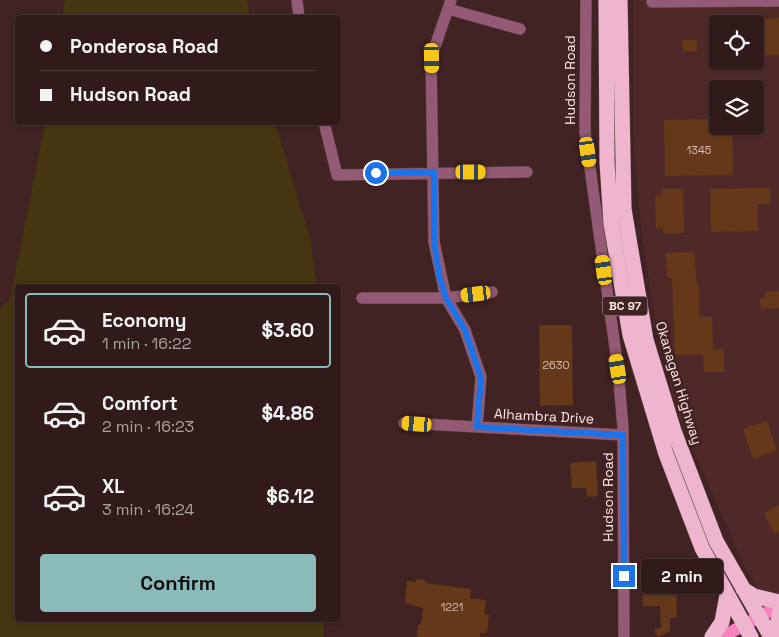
<!DOCTYPE html>
<meta charset="utf-8">
<style>
:root{--surface:#301a1a;--page:#3c2727;--text:#f1f3f6;--muted:#a8a1a2;--line:#4b3839;--accent:#8bbbb9}
body{margin:0;font-family:"Space Grotesk",sans-serif;background:var(--page);color:var(--text);height:100vh;display:flex;flex-direction:column;font-size:19px;white-space:nowrap}
*{box-sizing:border-box;margin:0}
p{font-size:16px;color:var(--muted)}
.icon{flex:none;width:28px;height:28px;fill:none;stroke:currentColor;stroke-width:2;stroke-linecap:round;stroke-linejoin:round}
.map{position:relative;flex:1;overflow:hidden}
.drawer{position:absolute;left:15px;top:284px;width:326px;height:338px;display:flex;flex-direction:column;background:var(--surface);border-radius:5px;box-shadow:0 1px 4px #0004,0 0 0 1px var(--line)}
.drawer>*{flex:none}
.banner{position:absolute;left:15px;top:15px;width:326px;height:110px;border-radius:5px;box-shadow:0 1px 4px #0004,0 0 0 1px var(--line);display:grid;align-content:center;height:110px;padding:0 25px;background:var(--surface)}
.fabs{position:absolute;left:709px;top:15px;display:grid;gap:10px}
.fabs a{display:grid;place-items:center;width:55px;height:55px;border-radius:5px;background:var(--surface);box-shadow:0 1px 4px #0004,0 0 0 1px var(--line);font-size:25px}
.end{position:absolute;width:22px;height:22px;margin:-11px;border:6px solid #1a73e8;background:#fff;box-shadow:0 0 0 2px #fff}
.from{border-radius:50%}
.bubble{position:absolute;height:35px;border-radius:5px;background:var(--surface);box-shadow:0 1px 4px #0004,0 0 0 1px var(--line);font-size:16px;font-weight:800;line-height:35px;text-align:center}
.car{position:absolute;width:15px;height:30px;margin:-15px -8px;border-radius:6px;box-shadow:0 0 4px 1px #0007;background:linear-gradient(#f5c518 24%,#345 0 40%,#f5c518 0 76%,#345 0 86%,#f5c518 0)}
.banner b{display:flex;align-items:center;gap:18px;height:48px;font-size:19px}
.banner b+b{border-top:1px solid var(--line)}
.banner i{width:12px;height:12px;background:var(--text)}
ul{padding:9px 0 0;list-style:none}
li{display:flex;align-items:center;gap:15px;height:75px;margin:0 10px 8px;padding:0 15px;border:2px solid transparent;border-radius:5px}
li div{flex:1}
li b{display:block;font-size:19px}
li em{font-style:normal;font-weight:800}
li.selected{border-color:var(--accent)}
li>.icon{width:45px;height:45px;stroke-width:1.5}
.button{display:flex;gap:10px;margin-top:auto;padding:10px 25px}
.button a{flex:1;height:58px;border-radius:5px;background:var(--accent);color:#111;font-size:20px;font-weight:800;line-height:58px;text-align:center}
.map>svg:first-child{display:block}
.built{fill:#4e2928;fill-rule:evenodd}
.green{fill:#453511}
.building{fill:#65381a}
.lines{fill:none;stroke-linecap:round;stroke-linejoin:round}
.minor-casing{stroke:#5e4241;stroke-width:12}
.major-casing{stroke:#5e4241;stroke-width:14}
.highway-casing{stroke:#5e4241;stroke-width:16}
.minor{stroke:#935975;stroke-width:11}
.major{stroke:#f880bd;stroke-width:12}
.highway{stroke:#efb5cf;stroke-width:15}
.route{stroke:#1a73e8;stroke-width:6}
.labels{text-anchor:middle;stroke-width:5;stroke-linejoin:round;paint-order:stroke}
.number-label{font-size:11px;fill:#d6bbb3}
.shield{fill:#402322;stroke:#c4acab;stroke-width:1}
.shield-label{font-size:12px;font-weight:bold;fill:#fce7e6}
.street-label{font-size:14px;fill:#fce7e6;stroke:#402322}
</style>
<div class="map">
<svg width="779" height="637" viewBox="0 0 779 637">
<rect width="100%" height="100%" fill="#402322"/>
<!-- built -->
<path class="built" d="M 633,0 L 779,0 L 779,623 L 744,566 L 676,410 L 655,319 L 641,228 L 634,151 ZM 718,24 L 755,24 L 755,61 L 718,61 ZM 718,89 L 755,89 L 755,126 L 718,126 Z"/>
<!-- green -->
<path class="green" d="M 65,0 L 247,0 L 250,17 L 62,17 Z
M 45,123 L 275,123 L 310,237 L 317,286 L 18,286 L 18,619 L 324,619 L 323,637 L 0,637 L 0,310 L 10,299 Z"/>
<!-- building -->
<path class="building" d="M 779,18 L 779,55 L 755,56 L 755,19 Z
M 682,40 L 697,40 L 697,51 L 683,51 Z
M 718,119 L 718,126 L 732,126 L 733,175 L 665,176 L 664,120 Z
M 770,188 L 770,204 L 758,204 L 758,231 L 711,232 L 710,189 Z
M 662,189 L 683,189 L 684,233 L 663,233 L 663,227 L 656,228 L 655,196 L 662,195 Z
M 694,252 L 697,285 L 699,285 L 699,317 L 712,317 L 713,350 L 724,349 L 724,372 L 704,372 L 703,354 L 675,355 L 672,278 L 668,278 L 665,253 Z
M 779,291 L 779,308 L 761,309 L 760,298 L 765,298 L 765,292 Z
M 539,325 L 572,325 L 573,405 L 540,406 Z
M 767,421 L 777,450 L 753,459 L 743,429 Z
M 596,461 L 598,496 L 587,497 L 586,488 L 572,488 L 570,463 Z
M 779,505 L 779,531 L 774,534 L 764,513 Z
M 664,564 L 665,573 L 676,572 L 677,618 L 670,618 L 670,631 L 658,637 L 654,631 L 661,627 L 660,606 L 643,606 L 642,565 Z
M 416,579 L 425,580 L 425,583 L 471,589 L 470,598 L 486,600 L 484,614 L 489,615 L 487,633 L 480,633 L 480,637 L 417,637 L 418,625 L 421,625 L 423,608 L 405,603 L 407,581 L 416,582 Z"/>
<g class="lines">
<defs>
<path id="minor" d="M 297,0 L 299,18
M 451,0 L 431,58 L 434,242 L 446,298 L 465,330 L 481,377 L 477,427
M 586,0 L 585,132 L 618,369 L 623,428 L 624,637
M 652,2 L 779,1
M 448,9 L 520,29
M 324,122 L 337,175 L 527,172
M 362,298 L 446,298 L 492,292
M 404,423 L 623,435"/>
<path id="major" d="M 722,637 L 779,606"/>
<path id="highway" d="M 606,0 L 607,162 L 611,223 L 630,335 L 666,454 L 702,548 L 751,637
M 620,0 L 624,209 L 646,340 L 674,431 L 716,541 L 771,637
M 743,589 L 754,596 L 779,602
M 712,637 L 722,622 L 727,595
M 776,637 L 779,613"/>
</defs>
<!-- minor casing -->
<use href="#minor" class="minor-casing"/>
<!-- major casing -->
<use href="#major" class="major-casing"/>
<!-- highway casing -->
<use href="#highway" class="highway-casing"/>
<!-- minor -->
<use href="#minor" class="minor"/>
<!-- major -->
<use href="#major" class="major"/>
<!-- highway -->
<use href="#highway" class="highway"/>
</g>
<g class="lines">
<!-- route -->
<path class="route" d="M 376,173 L 434,172 L 434,242 L 439,275 L 446,298 L 465,330 L 481,378 L 477,427 L 623,435 L 624,576"/>
</g>
<g class="labels">
<!-- number labels -->
<g class="number-label">
<text x="699" y="154">1345</text>
<text x="556" y="369">2630</text>
<text x="452" y="611">1221</text>
</g>
<!-- shield labels -->
<rect class="shield" x="602.5" y="296.5" width="45" height="19" rx="4"/>
<g class="shield-label">
<text x="625" y="310">BC 97</text>
</g>
<!-- street labels -->
<g class="street-label">
<text transform="translate(570 80) rotate(-90)" y="5">Hudson Road</text>
<text transform="translate(679 383) rotate(73)" y="5">Okanagan Highway</text>
<text transform="translate(544 416) rotate(3)" y="5">Alhambra Drive</text>
<text transform="translate(608 497) rotate(-90)" y="5">Hudson Road</text>
</g>
</g>
</svg>
<div class="fabs">
<a><svg class="icon" aria-label="locate" viewBox="0 0 24 24"><circle cx="12" cy="12" r="6"/><path d="M12 2v4M12 18v4M2 12h4M18 12h4"/></svg></a>
<a><svg class="icon" aria-label="layers" viewBox="0 0 24 24"><path d="M12 4l9 5-9 5-9-5zM3 14l9 5 9-5"/></svg></a>
</div>
<i class="end from" style="left:376px;top:173px"></i>
<i class="end" style="left:624px;top:576px"></i>
<div class="bubble" style="left:641px;top:559px;width:82px">2 min</div>
<i class="car" style="left:432px;top:58px;rotate:179deg"></i>
<i class="car" style="left:588px;top:152px;rotate:172deg"></i>
<i class="car" style="left:471px;top:172px;rotate:90deg"></i>
<i class="car" style="left:604px;top:270px;rotate:352deg"></i>
<i class="car" style="left:476px;top:294px;rotate:263deg"></i>
<i class="car" style="left:618px;top:369px;rotate:351deg"></i>
<i class="car" style="left:417px;top:424px;rotate:274deg"></i>
<div class="banner">
<b><i class="from"></i>Ponderosa Road</b>
<b><i></i>Hudson Road</b>
</div>
<section class="drawer">
<ul>
<li class="selected"><svg class="icon" aria-label="car" viewBox="0 0 24 24"><path d="M5 17H2v-5l4-1 3-4h7l3 4 3 1v5h-3M9 17h6M6 11h13"/><circle cx="7" cy="17" r="2"/><circle cx="17" cy="17" r="2"/></svg><div><b>Economy</b><p>1 min · 16:22</p></div><em>$3.60</em></li>
<li><svg class="icon" aria-label="car" viewBox="0 0 24 24"><path d="M5 17H2v-5l4-1 3-4h7l3 4 3 1v5h-3M9 17h6M6 11h13"/><circle cx="7" cy="17" r="2"/><circle cx="17" cy="17" r="2"/></svg><div><b>Comfort</b><p>2 min · 16:23</p></div><em>$4.86</em></li>
<li><svg class="icon" aria-label="car" viewBox="0 0 24 24"><path d="M5 17H2v-5l4-1 3-4h7l3 4 3 1v5h-3M9 17h6M6 11h13"/><circle cx="7" cy="17" r="2"/><circle cx="17" cy="17" r="2"/></svg><div><b>XL</b><p>3 min · 16:24</p></div><em>$6.12</em></li>
</ul>
<div class="button"><a>Confirm</a></div>
</section>
</div>
